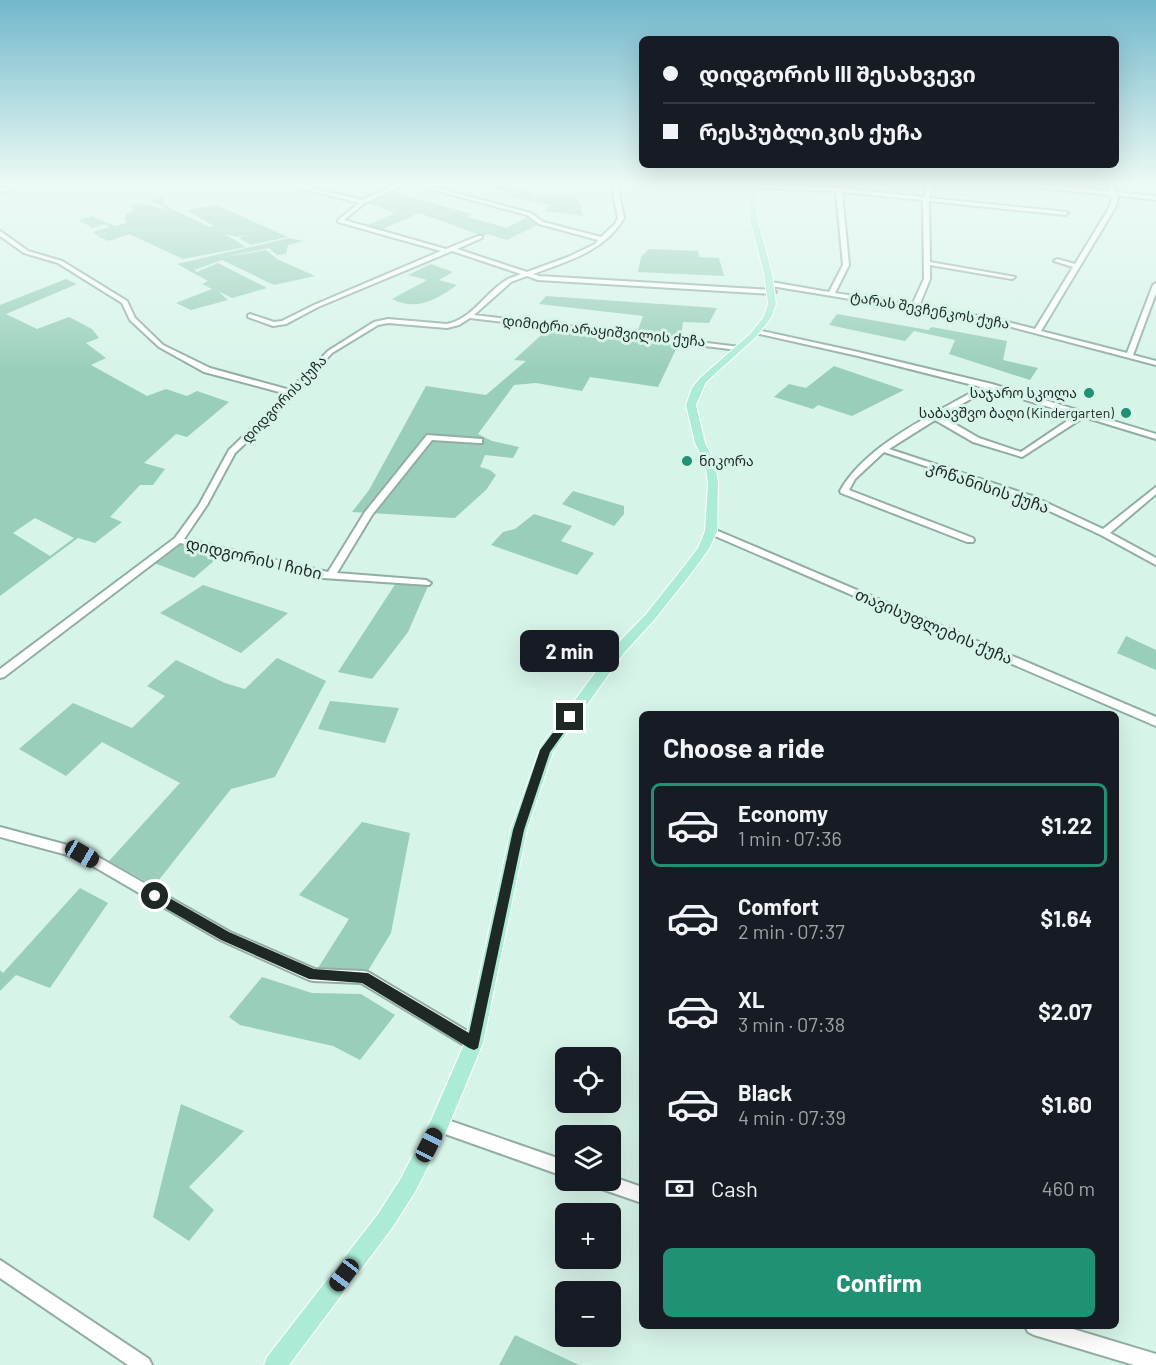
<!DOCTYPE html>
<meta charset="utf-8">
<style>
:root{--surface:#171b24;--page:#242831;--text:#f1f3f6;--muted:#9ea1a6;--line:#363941;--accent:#209172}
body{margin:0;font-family:Barlow,"Noto Sans Georgian",sans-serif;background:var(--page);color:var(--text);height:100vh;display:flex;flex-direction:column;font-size:22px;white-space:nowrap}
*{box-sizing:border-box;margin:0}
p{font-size:20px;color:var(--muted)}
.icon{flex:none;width:33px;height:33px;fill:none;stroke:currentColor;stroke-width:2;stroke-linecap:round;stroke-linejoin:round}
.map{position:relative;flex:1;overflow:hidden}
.panel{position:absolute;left:639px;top:711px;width:480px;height:618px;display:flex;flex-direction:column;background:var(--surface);border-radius:9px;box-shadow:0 6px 24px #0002}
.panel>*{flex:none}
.hud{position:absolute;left:639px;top:36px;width:480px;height:132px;border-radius:9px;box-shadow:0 6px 24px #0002;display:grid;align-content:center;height:132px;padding:0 24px;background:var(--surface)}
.tools{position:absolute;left:555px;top:1047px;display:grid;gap:12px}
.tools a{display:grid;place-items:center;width:66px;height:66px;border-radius:9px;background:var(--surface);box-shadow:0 6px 24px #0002;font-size:30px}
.end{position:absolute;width:27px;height:27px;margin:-14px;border:8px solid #1e2925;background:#fff;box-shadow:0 0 0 3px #fff}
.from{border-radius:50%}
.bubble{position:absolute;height:42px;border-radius:9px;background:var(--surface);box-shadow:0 6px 24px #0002;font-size:20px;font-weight:700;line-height:42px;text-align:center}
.car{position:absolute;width:18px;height:36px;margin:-18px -9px;border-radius:8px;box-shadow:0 0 4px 2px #0007;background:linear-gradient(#222 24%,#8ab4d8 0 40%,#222 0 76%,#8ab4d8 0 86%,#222 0)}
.hud b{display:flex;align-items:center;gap:21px;height:57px;font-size:22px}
.hud b+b{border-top:2px solid var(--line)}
.hud i{width:15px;height:15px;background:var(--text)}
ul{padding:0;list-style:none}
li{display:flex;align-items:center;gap:18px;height:84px;margin:0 12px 9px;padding:0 12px;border:3px solid transparent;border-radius:9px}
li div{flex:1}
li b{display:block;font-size:22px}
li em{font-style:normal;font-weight:700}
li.on{border-color:var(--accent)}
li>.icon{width:54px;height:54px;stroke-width:1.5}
h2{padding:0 24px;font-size:27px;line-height:72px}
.pay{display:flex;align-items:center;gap:15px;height:66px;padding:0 24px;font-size:22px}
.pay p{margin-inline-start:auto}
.action{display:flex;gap:12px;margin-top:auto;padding:12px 24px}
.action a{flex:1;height:69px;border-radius:9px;background:var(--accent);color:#fff;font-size:24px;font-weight:700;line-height:69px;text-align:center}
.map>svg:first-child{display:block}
.green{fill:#98ceba;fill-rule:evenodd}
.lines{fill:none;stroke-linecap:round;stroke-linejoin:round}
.minor-casing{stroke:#92aea3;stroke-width:4}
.major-casing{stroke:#fff;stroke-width:2}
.minor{fill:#fff;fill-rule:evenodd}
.major{fill:#acecd7;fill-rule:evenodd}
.route{fill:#1e2925}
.poi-dot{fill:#209172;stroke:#d7f4e9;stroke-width:2}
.labels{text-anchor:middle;stroke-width:6;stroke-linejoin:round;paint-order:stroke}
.far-street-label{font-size:14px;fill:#1e2925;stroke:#d7f4e9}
.far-poi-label{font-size:14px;fill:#1e2925;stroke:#d7f4e9;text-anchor:end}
.street-label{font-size:16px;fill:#1e2925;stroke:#d7f4e9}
</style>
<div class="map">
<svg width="1156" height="1365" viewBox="0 0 1156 1365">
<rect width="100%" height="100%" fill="#d7f4e9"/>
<!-- green -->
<path class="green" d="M 471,183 L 485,183 L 532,192 L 529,196 L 577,197 L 584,216 L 545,211 L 549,205 L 510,197 L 516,193 L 469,184 Z
M 389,191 L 472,214 L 467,217 L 507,228 L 529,216 L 539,224 L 507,240 L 488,234 L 483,236 L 419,213 L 383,229 L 368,225 L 395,213 L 366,202 Z
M 160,197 L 166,200 L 162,201 L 172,209 L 210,227 L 214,226 L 186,210 L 216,205 L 288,237 L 251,245 L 239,238 L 246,235 L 237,237 L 225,234 L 246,247 L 183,259 L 129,234 L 109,241 L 97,236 L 109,231 L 97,235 L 93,232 L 110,227 L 105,224 L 92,228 L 79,220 L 92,216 L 115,226 L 127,223 L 124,219 L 126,214 L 133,210 L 130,205 C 143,199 153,209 166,209 L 151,200 Z
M 289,238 L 304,241 L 288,245 L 286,254 L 277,255 L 269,248 L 219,258 L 266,250 L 277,259 L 315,276 L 274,285 L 222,260 L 194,270 L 197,272 L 218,263 L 267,288 L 232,298 L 218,291 L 228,300 L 191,310 L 176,303 L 212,289 L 202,284 L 208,281 L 177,264 Z
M 649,249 L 698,251 L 699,257 L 719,258 L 724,276 L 638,272 L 641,257 Z
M 431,264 L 453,272 L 439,280 L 457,285 C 437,299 417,312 392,299 L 427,280 L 408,275 Z
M 66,279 L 77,284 L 6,314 L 37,329 L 69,317 L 92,329 L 99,338 L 86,343 L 106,358 L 91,365 L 147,396 L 166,389 L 187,396 L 197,391 L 229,402 L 187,437 L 176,434 L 144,463 L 165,469 L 153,485 L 140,485 L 110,517 L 122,522 L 95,543 L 78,538 L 0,596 L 0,305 ZM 35,518 L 74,538 L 50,556 L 13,533 Z
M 546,296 L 717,308 L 709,323 L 683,322 L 681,337 L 637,333 L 643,316 L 539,304 Z
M 837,314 L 928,330 L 932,327 L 1007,341 L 1003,360 L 1038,368 L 1030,380 L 949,354 L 955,340 L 914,331 L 905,341 L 829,325 Z
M 550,327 L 680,341 L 658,387 L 590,377 L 582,391 L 536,383 L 514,385 L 478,434 L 492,441 L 519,447 L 513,458 L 485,455 L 480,467 L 490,470 L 496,475 L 486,490 L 455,518 L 352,512 L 369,490 L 426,386 L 486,395 L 526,361 L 514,360 Z
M 834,366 L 904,390 L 852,416 L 818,405 L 813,409 L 774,397 L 789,384 L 806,388 Z
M 573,491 L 624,506 L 624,514 L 614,526 L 562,504 Z
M 534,514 L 572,526 L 561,541 L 594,553 L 577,575 L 491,545 L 503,532 L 515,529 Z
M 181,543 L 222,554 L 194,578 L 154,563 Z
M 396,583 L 428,586 L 408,632 L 372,679 L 338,672 Z
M 203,585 L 288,613 L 241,653 L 160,613 Z
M 1126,636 L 1156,650 L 1156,670 L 1117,653 Z
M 277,658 L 326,681 L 275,777 L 231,789 L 154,886 L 109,861 L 180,783 L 102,742 L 66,776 L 19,749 L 73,703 L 132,728 L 165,696 L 147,686 L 176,660 L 225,683 L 245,689 Z
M 330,701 L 399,708 L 385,743 L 318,729 Z
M 362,822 L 410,833 L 391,933 L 366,974 L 318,968 L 349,919 L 299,895 Z
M 80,888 L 108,903 L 50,988 L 16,975 L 0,991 L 0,970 L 3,973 Z
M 262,977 L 312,993 L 361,994 L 395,1015 L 360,1060 L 333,1046 L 240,1025 L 229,1017 Z
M 181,1104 L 244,1131 L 189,1187 L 214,1210 L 189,1241 L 153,1217 Z
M 515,1335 L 579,1365 L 499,1365 Z"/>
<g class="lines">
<defs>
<path id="minor" d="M 28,183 L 38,183 L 0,192 L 0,188 Z
M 281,183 L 290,183 L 362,200 L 400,183 L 407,183 L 365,203 L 344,220 L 446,249 L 478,236 L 482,236 L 482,238 L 457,249 L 527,272 L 568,257 L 595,244 L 598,240 L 539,224 L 527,215 L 409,183 L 418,183 L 531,213 L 543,222 L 601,237 L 615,224 L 618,218 L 613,194 L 614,183 L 620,183 L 619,194 L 624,218 C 605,251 568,261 533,274 L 539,276 L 773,290 L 776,292 L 773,294 L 538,280 L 527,276 L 511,282 L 474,315 L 740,347 L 740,349 L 738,350 L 470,318 L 459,325 L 447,328 L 388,323 L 378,325 L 332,353 L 275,416 L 235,453 L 207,505 L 184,539 L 328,572 L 365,512 L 427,435 L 482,439 L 482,443 L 479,443 L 432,440 L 372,515 L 337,573 L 426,580 L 431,583 L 429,585 L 323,578 L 180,543 L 4,677 L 0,678 L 0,669 L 175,538 L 199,505 L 229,450 L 287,394 L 204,372 L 159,347 L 130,320 L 122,303 L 58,263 L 24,253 L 0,236 L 0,231 L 28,251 L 62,261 L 127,301 L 135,318 L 163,345 L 210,368 L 290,390 L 328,351 L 374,322 L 388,319 L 447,324 C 473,319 486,291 508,279 C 512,277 517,276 521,274 L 452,251 L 318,307 L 286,324 L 273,326 L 248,317 L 248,315 L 250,314 L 274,322 L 282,321 L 314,305 L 441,251 L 338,222 L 338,220 L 359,203 Z
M 928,183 L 934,183 L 929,198 L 1067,212 L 1068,213 L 1065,215 L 929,201 L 930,262 L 1015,277 L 1012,279 L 930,265 L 930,279 L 919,306 L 996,319 L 1035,329 L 1073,267 L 1054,261 L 1057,259 L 1075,264 L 1109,208 L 1112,199 L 1111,195 L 1009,185 L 1006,183 L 1036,183 L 1110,191 L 1107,183 L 1113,183 L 1115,192 L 1156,196 L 1156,200 L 1116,195 L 1118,199 L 1115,208 L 1041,331 L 1127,353 L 1153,285 L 1156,283 L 1156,293 L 1133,355 L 1156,361 L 1156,365 L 996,323 L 771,286 L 768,284 L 771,282 L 829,292 L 843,265 L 836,191 L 755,188 L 753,185 L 839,188 L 924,197 ZM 842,192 L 923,200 L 924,279 L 912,305 L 835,293 L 849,265 Z
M 757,330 L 858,352 L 992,384 L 1156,434 L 1156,439 L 1084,417 L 1022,457 L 973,442 L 935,420 L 889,449 L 1032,496 L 1103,529 L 1156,487 L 1156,494 L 1110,533 L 1156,558 L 1156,565 L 1101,535 L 1026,500 L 884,452 L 855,479 L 849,490 L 973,538 L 974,540 L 973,542 L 967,542 L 841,493 L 840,491 C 866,444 935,414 981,387 L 858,356 L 755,333 L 755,331 ZM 988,389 L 1076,415 L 1021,452 L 979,438 L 941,416 Z
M 711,528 L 1156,717 L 1156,726 L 708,533 L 708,529 Z
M 0,827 L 86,850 L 230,932 L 315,969 L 363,971 L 368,972 L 479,1038 L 481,1043 L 479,1048 L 474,1050 L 469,1048 L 361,983 L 314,981 L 309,980 L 220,940 L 79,858 L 0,837 Z
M 439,1117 L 566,1161 L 566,1177 L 434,1130 L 431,1125 L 434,1120 Z
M 610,1176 L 642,1187 L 642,1203 L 593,1186 L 591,1180 L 610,1180 Z
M 0,1260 L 149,1359 L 152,1365 L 128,1365 L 0,1278 Z
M 1025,1326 L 1063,1326 L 1156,1354 L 1156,1365 L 1134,1365 L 1034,1335 L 1028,1332 Z"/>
<path id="major" d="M 753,183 L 759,183 L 756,201 L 757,219 L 772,273 L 776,304 L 771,318 L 756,337 L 706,382 L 696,405 L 705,443 L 715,463 L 718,483 L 717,531 L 709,549 L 689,576 L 655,619 L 624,653 L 553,752 L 527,829 L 483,1043 L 446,1132 L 415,1192 L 392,1228 L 289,1365 L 264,1365 L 267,1357 L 378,1214 L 401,1178 L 432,1118 L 465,1042 L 511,829 L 541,746 L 614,647 L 647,613 L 681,570 L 698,548 L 705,531 L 708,483 L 705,463 L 695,443 L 686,405 L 692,388 L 700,378 L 750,334 L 763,318 L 768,304 L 764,273 L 750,219 L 749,201 Z"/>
</defs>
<!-- minor casing -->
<use href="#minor" class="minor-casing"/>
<!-- major casing -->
<use href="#major" class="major-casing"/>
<!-- minor -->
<use href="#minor" class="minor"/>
<!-- major -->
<use href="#major" class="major"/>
</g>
<!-- sky -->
<linearGradient id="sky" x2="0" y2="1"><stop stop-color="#71b8cb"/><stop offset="0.49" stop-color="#edfaf5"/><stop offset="1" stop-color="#edfaf5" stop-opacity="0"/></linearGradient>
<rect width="1156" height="374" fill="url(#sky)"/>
<!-- route -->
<path class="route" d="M 570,713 L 575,717 L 550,752 L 524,830 L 478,1048 L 474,1050 L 469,1048 L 362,983 L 309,979 L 221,940 L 151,900 L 149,896 L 151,892 L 159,892 L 229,932 L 314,969 L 368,973 L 469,1033 L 513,830 L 540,750 L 567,714 Z"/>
<!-- markers -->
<g class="poi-dot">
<circle cx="1089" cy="393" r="6"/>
<circle cx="1126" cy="413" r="6"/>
<circle cx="687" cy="461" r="6"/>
</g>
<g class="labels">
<!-- far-street labels -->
<g class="far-street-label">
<text transform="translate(930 310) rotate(10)" y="5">ტარას შევჩენკოს ქუჩა</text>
<text transform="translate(604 331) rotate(6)" y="5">დიმიტრი არაყიშვილის ქუჩა</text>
<text transform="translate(284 399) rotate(-46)" y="5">დიდგორის ქუჩა</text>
</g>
<!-- far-poi labels -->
<g class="far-poi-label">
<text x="1077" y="398">საჯარო სკოლა</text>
<text x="1114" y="418">საბავშვო ბაღი (Kindergarten)</text>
<text x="699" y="466" text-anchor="start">ნიკორა</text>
</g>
<!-- street labels -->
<g class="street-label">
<text transform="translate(988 487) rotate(19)" y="6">კრწანისის ქუჩა</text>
<text transform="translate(254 558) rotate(13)" y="6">დიდგორის I ჩიხი</text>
<text transform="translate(934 626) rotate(23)" y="6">თავისუფლების ქუჩა</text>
</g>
</g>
</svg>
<div class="tools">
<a><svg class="icon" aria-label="locate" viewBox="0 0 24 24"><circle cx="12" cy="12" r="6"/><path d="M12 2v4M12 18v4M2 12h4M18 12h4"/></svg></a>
<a><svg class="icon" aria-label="layers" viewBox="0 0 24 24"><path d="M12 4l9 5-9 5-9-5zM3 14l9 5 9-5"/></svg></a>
<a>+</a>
<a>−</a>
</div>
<i class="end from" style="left:155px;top:896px"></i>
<i class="end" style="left:570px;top:717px"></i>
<div class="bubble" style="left:520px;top:630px;width:99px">2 min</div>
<i class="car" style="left:82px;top:854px;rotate:120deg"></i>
<i class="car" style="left:429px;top:1145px;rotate:27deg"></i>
<i class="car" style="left:344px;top:1275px;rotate:217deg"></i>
<div class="hud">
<b><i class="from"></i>დიდგორის III შესახვევი</b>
<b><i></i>რესპუბლიკის ქუჩა</b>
</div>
<section class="panel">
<h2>Choose a ride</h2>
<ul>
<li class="on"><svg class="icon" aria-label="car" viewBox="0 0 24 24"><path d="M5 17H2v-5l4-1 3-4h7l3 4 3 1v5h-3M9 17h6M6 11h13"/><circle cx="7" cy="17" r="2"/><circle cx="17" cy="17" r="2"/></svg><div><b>Economy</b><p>1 min · 07:36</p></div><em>$1.22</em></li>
<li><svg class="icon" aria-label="car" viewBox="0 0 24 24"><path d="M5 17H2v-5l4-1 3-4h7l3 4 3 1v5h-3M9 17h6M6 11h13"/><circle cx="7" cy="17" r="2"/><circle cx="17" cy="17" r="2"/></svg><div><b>Comfort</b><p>2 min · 07:37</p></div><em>$1.64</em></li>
<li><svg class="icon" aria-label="car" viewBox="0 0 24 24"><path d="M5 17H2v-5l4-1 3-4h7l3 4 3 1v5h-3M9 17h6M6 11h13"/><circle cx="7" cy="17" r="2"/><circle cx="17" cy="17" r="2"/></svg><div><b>XL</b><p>3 min · 07:38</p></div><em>$2.07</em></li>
<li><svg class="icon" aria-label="car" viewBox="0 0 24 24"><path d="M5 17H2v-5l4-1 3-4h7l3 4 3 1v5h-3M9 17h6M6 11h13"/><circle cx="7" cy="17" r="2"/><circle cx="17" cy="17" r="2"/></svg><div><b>Black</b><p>4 min · 07:39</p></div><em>$1.60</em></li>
</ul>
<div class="pay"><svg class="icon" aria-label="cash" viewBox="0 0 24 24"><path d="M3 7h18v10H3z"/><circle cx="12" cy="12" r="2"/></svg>Cash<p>460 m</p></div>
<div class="action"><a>Confirm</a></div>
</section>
</div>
